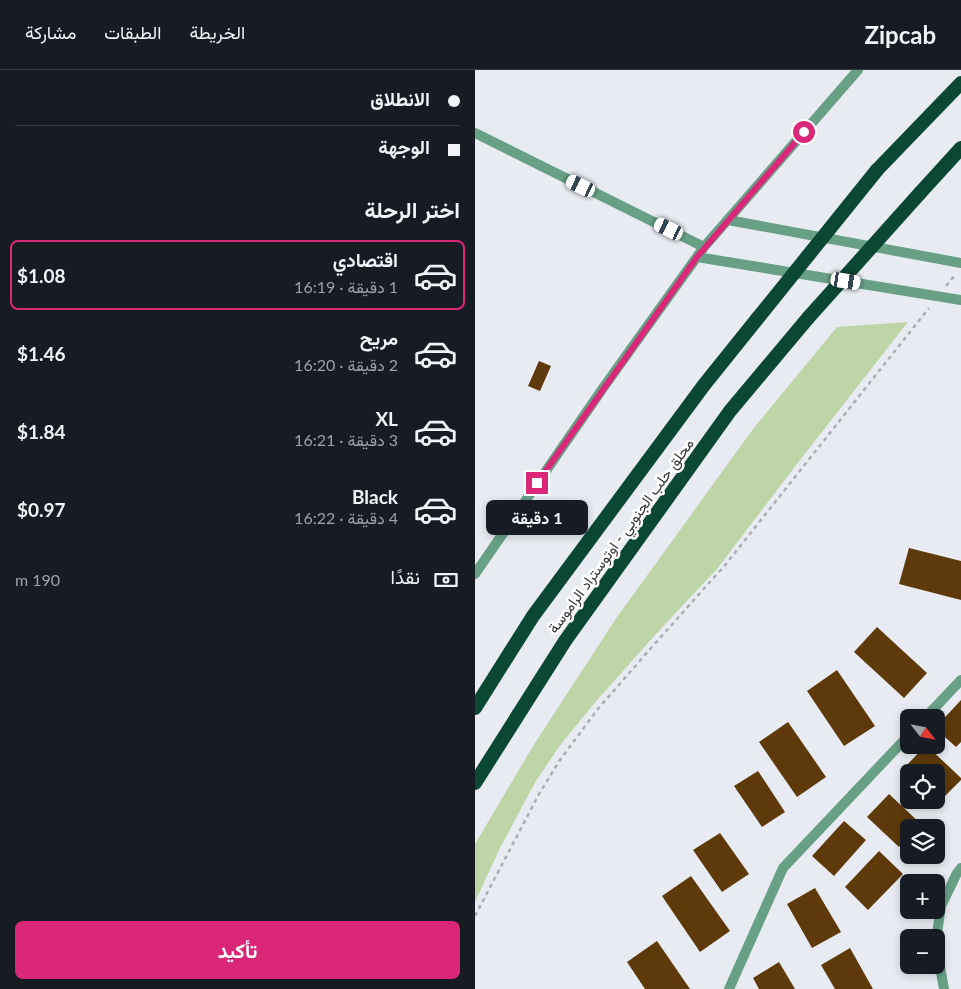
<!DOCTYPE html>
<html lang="ar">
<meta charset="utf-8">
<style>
:root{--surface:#171b24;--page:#20242c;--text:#f1f3f6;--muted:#9ea1a6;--line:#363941;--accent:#db2777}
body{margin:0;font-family:Lato,Vazirmatn,sans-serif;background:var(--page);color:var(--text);direction:rtl;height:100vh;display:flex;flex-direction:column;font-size:19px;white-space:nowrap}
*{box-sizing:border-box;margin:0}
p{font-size:16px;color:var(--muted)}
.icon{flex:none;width:28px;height:28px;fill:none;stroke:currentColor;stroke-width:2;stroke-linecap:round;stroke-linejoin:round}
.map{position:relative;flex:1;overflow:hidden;direction:ltr}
.side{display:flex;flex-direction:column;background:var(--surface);width:475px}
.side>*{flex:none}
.top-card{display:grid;align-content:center;height:110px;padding:0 15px;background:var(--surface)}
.needle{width:32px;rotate:122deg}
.buttons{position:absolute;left:425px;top:639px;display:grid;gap:10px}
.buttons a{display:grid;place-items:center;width:45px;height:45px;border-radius:8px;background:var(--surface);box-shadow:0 2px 8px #0003;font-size:25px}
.end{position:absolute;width:22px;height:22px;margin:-11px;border:6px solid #db2777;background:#fff;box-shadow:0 0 0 2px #fff}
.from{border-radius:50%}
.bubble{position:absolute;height:35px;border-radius:8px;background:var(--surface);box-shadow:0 2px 8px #0003;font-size:16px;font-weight:700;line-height:35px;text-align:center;direction:rtl}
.car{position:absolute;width:15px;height:30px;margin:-15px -8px;border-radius:6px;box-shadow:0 0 4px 1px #0007;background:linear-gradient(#fff 24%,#345 0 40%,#fff 0 76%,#345 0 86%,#fff 0)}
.top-card b{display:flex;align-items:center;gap:18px;height:48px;font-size:19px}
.top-card b+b{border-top:1px solid var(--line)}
.top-card i{width:12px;height:12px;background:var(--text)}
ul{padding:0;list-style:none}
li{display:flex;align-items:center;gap:15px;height:70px;margin:0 10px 8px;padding:0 5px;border:2px solid transparent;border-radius:8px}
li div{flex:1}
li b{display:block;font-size:19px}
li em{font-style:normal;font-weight:700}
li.active{border-color:var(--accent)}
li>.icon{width:45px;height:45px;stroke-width:1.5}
h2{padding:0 15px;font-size:22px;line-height:60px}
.pay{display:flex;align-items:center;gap:12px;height:55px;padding:0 15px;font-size:19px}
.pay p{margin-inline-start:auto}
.cta{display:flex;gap:10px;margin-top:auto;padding:10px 15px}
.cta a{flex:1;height:58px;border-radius:8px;background:var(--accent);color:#fff;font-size:20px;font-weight:700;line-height:58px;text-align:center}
header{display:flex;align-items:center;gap:30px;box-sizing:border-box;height:70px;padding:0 25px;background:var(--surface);border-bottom:1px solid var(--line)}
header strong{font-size:24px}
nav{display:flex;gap:28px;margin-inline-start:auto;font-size:18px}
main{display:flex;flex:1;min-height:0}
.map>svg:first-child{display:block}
.green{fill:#bed5a8}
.building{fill:#5e3a0a}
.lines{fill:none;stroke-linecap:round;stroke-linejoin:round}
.path{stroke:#aaadb2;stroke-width:2.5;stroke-dasharray:4 4;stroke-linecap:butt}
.minor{stroke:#68a086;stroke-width:10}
.trunk{stroke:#0a4833;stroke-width:14}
.trunk-bridge{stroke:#0a4833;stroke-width:14}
.route{stroke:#db2777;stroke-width:6}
.labels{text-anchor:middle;stroke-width:5;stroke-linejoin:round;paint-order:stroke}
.street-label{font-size:15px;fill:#353739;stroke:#fff}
</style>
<header>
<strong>Zipcab</strong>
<nav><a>الخريطة</a><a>الطبقات</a><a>مشاركة</a></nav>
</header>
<main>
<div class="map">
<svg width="486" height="919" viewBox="0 0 486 919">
<rect width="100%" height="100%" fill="#e8ecf2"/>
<!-- green -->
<path class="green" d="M 433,252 L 325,390 L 242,499 L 181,564 L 123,629 L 86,674 L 61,711 L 25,778 L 0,832 L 0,774 L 58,676 L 142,547 L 192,478 L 278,359 L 362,257 Z"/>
<!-- building -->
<path class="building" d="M 64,291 L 76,296 L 65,321 L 53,316 Z
M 434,478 L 486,491 L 486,530 L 424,514 Z
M 402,557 L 452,603 L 429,628 L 379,582 Z
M 362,600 L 400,656 L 369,676 L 332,621 Z
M 486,630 L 486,672 L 481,677 L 461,659 L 461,657 Z
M 313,652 L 351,707 L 322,727 L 284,672 Z
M 451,675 L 486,708 L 486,710 L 466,730 L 461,726 L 461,702 L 437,702 L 431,696 Z
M 283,701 L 310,742 L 287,757 L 259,716 Z
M 414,724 L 446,754 L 442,758 L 434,758 L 434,766 L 424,777 L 392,747 Z
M 369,751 L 391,770 L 359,806 L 337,786 Z
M 245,763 L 274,804 L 247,822 L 218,780 Z
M 404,781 L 428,804 L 393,840 L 370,817 Z
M 216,806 L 255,861 L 225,882 L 187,826 Z
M 340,818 L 366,862 L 337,878 L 312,834 Z
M 182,871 L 215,919 L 170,919 L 152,892 Z
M 375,878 L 398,919 L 360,919 L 346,895 Z
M 304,892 L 320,919 L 284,919 L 278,908 Z"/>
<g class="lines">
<!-- path -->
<path class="path" d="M 471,216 L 480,205
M 0,846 L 64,724 L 85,690 L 122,640 L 176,578 L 251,494 L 454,238"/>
<!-- minor -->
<path class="minor" d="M 0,63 L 229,177
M 253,150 L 486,193
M 222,187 L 486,230
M 0,504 L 128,318 L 229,177 L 383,0
M 450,648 L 486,610
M 461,870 L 466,836 L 482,803 L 486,798
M 461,875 L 469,919
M 254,919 L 308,798 L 434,665"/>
<!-- trunk -->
<path class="trunk" d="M 402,100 L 486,13
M 445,123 L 486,78
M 0,638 L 58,546 L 229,315 L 282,249
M 0,713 L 90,571 L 255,341 L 333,248"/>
<!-- trunk-bridge -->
<path class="trunk-bridge" d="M 333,248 L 445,123
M 282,249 L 402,100"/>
</g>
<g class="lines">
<!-- route -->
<path class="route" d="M 62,413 L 222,187 L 329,62"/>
</g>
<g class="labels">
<!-- street labels -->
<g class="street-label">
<text transform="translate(146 466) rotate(-54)" y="5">محلق حلب الجنوبي - اوتوستراد الراموسة</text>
</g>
</g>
</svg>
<div class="buttons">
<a><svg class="needle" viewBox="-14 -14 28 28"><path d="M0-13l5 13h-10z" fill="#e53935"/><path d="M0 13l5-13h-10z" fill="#9ea1a6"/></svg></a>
<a><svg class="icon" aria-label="locate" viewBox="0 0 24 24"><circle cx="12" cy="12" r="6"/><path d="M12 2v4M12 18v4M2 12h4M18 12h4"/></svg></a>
<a><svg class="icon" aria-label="layers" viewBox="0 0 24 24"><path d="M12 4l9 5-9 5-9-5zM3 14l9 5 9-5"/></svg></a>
<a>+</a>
<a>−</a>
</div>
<i class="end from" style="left:329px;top:62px"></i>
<i class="end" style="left:62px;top:413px"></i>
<div class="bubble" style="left:11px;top:430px;width:102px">1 دقيقة</div>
<i class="car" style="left:106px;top:116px;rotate:296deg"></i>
<i class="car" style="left:194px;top:159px;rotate:296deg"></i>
<i class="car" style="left:371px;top:211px;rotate:99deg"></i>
</div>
<section class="side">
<div class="top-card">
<b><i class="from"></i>الانطلاق</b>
<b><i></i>الوجهة</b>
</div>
<h2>اختر الرحلة</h2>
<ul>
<li class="active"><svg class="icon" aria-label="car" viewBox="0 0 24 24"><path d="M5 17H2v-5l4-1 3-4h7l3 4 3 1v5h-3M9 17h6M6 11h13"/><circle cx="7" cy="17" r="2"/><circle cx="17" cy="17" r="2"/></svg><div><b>اقتصادي</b><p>1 دقيقة · 16:19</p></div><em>$1.08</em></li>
<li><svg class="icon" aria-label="car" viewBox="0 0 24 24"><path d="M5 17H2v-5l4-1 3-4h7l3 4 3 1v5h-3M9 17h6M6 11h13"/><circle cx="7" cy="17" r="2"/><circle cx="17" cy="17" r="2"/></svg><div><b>مريح</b><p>2 دقيقة · 16:20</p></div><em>$1.46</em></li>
<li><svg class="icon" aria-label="car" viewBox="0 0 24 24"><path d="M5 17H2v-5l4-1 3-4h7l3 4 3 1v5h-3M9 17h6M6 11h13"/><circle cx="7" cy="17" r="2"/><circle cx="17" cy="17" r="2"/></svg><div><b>XL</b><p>3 دقيقة · 16:21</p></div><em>$1.84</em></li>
<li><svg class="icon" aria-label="car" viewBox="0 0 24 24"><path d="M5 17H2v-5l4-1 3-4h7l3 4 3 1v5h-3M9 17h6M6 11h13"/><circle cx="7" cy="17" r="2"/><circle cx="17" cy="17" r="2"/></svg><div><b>Black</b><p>4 دقيقة · 16:22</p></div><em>$0.97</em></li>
</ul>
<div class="pay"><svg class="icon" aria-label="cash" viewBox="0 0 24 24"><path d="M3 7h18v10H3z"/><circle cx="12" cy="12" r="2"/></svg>نقدًا<p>190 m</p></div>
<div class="cta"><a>تأكيد</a></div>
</section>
</main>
